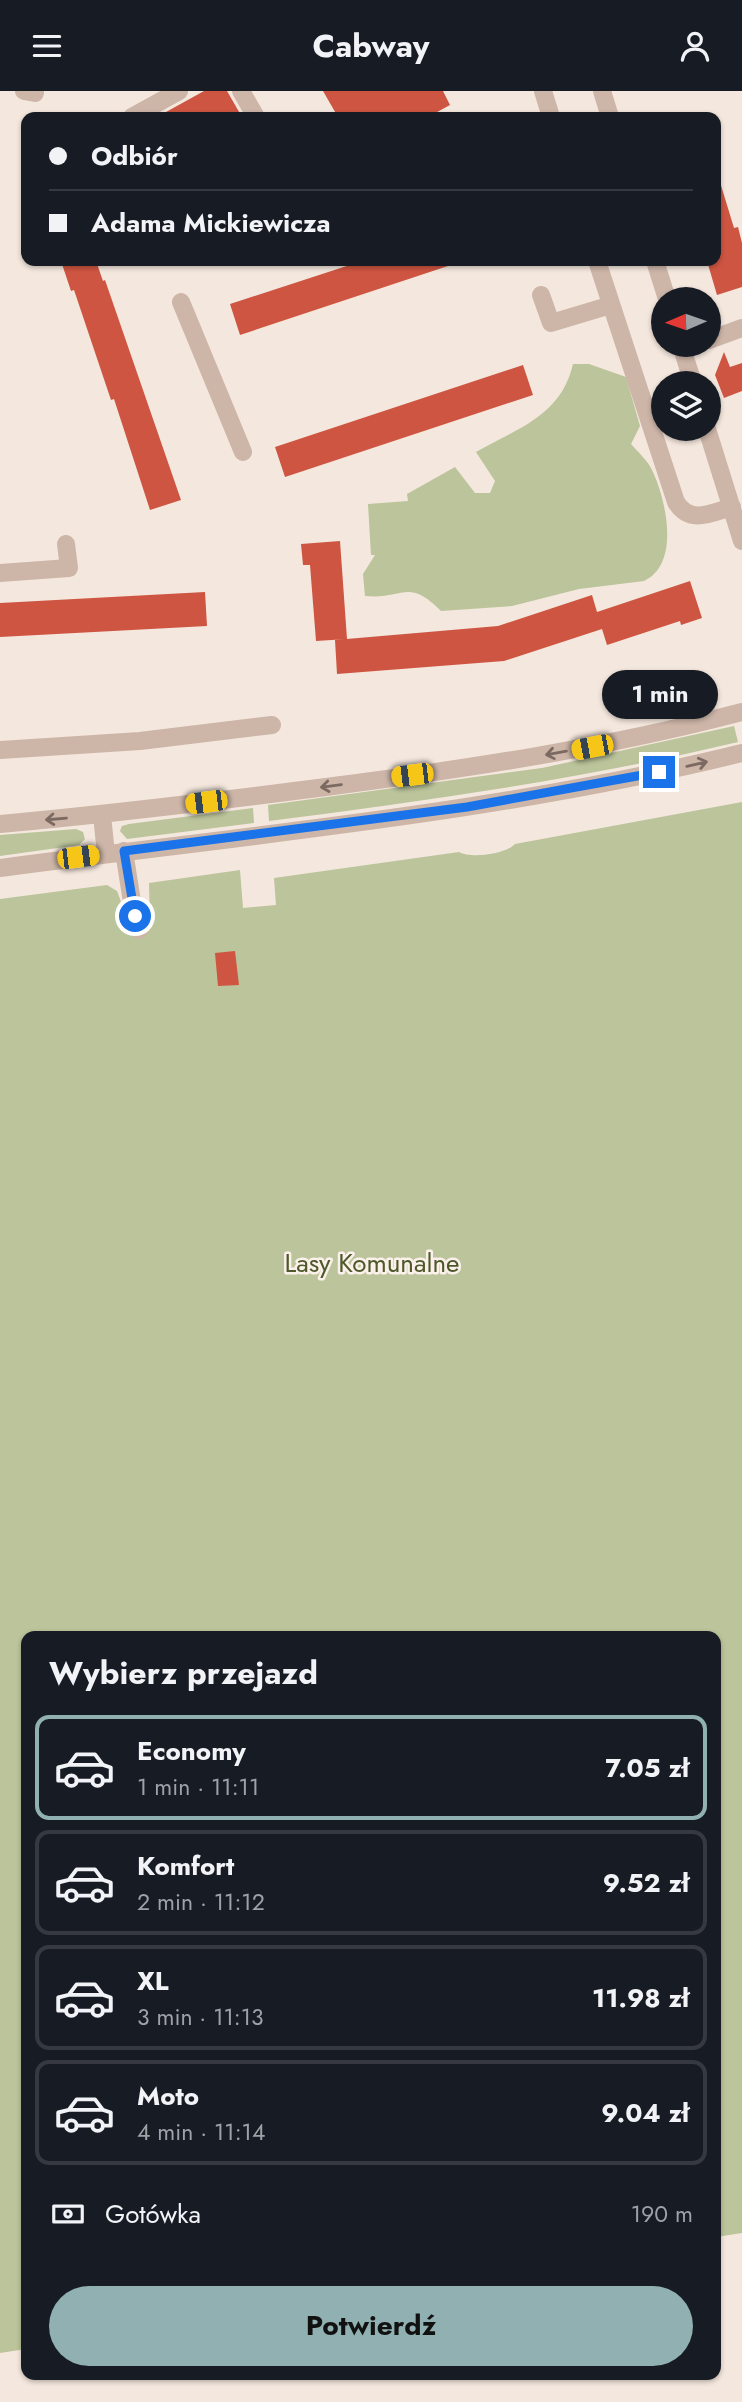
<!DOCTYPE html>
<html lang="pl">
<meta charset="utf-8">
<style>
:root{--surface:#171b24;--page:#20242c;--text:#f1f3f6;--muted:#9ea1a6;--line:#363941;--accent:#91b0b1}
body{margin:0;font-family:Jost,sans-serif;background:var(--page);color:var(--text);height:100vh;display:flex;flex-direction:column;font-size:26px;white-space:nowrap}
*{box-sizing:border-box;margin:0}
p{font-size:23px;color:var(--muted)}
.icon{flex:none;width:38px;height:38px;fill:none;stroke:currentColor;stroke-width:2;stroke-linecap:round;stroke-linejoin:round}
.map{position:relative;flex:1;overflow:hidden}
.side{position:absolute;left:21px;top:1540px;width:700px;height:749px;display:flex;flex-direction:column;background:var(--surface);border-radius:14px;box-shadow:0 2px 5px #0004}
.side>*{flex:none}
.banner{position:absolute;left:21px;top:21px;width:700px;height:154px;border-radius:14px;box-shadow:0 2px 5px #0004;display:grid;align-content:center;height:154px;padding:0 28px;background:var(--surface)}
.needle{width:46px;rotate:268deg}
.tools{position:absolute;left:651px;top:196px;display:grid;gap:14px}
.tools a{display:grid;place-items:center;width:70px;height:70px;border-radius:50%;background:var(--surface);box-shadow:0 2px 5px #0004;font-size:35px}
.end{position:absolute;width:32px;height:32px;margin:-16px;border:9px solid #1a73e8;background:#fff;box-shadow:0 0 0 4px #fff}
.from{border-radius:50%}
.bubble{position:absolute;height:49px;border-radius:24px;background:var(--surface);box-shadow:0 2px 5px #0004;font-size:23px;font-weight:700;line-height:49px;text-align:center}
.car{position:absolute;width:21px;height:42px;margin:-21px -10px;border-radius:9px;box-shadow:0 0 5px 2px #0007;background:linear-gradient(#f5c518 24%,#345 0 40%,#f5c518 0 76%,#345 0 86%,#f5c518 0)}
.banner b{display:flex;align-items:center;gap:24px;height:66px;font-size:26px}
.banner b+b{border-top:2px solid var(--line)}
.banner i{width:18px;height:18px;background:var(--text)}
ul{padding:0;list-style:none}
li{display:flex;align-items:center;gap:21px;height:105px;margin:0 14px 10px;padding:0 14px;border:4px solid var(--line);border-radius:14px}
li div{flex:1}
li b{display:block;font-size:26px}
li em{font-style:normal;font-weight:700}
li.on{border-color:var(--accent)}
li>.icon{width:63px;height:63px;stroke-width:1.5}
h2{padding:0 28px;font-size:32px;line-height:84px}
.pay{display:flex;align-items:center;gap:18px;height:77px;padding:0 28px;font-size:26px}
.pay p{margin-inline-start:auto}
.button{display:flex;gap:14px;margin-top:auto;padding:14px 28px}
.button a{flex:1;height:80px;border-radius:42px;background:var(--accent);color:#111;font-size:28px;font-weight:700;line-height:80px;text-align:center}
header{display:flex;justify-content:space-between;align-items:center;height:91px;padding:0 28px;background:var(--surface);font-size:32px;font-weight:700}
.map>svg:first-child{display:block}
.green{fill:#bbc49b}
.building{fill:#ce5541}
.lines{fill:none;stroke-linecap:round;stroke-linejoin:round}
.minor{stroke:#cdb5a8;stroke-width:18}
.oneway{stroke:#7c6a62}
.route{stroke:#1a73e8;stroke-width:9}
.labels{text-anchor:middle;stroke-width:5;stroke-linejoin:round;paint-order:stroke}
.park-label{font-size:26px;fill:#4d592a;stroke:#fbf1ea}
</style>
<header><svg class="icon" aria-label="menu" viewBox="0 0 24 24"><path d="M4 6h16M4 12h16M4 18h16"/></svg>Cabway<svg class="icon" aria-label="person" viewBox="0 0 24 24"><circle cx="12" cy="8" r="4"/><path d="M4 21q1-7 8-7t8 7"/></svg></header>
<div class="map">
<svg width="742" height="2311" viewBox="0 0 742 2311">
<rect width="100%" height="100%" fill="#f4e7dd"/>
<!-- green -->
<path class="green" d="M 573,273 L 589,273 L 626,286 L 640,335 L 631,353 C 638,361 648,370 652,379 C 666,408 681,473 644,490 L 579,498 L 512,515 L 441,520 C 407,486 403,509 365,505 L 363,483 L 375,464 L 371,464 L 368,413 L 408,410 L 407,403 L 455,376 L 475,402 L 490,402 L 495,390 L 476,361 C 518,337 561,325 573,273 Z
M 734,635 L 738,651 C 583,688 427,710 269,730 L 268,714 L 542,677 Z
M 742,711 L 742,2142 L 716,2146 L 716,1545 L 26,1545 L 26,2258 L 0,2262 L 0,808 L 107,794 L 117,800 L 130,835 L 150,831 L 149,792 L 240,779 L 243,817 L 276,814 L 274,787 L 459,761 C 471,768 506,763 515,753 Z
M 253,717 L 254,732 L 127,748 L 120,740 L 122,735 L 129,733 Z
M 76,738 L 83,741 L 85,748 L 79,754 L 0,765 L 0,744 Z"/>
<!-- building -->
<path class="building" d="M 204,0 L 227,0 L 242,26 L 157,26 Z
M 323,0 L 443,0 L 450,14 L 428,26 L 338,26 Z
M 716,91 L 720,91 L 734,137 L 738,136 L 742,152 L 742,196 L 717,204 L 707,170 L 716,170 Z
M 61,170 L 96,170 L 103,190 L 105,189 L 181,409 L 150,419 L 114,308 L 111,309 L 74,199 L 71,200 Z
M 362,170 L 453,170 L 454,173 L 240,244 L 230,213 Z
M 724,261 L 730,276 L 742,272 L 742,300 L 724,307 L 715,284 Z
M 523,274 L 533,304 L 285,386 L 275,356 Z
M 340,450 L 347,548 L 316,550 L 310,474 L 303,474 L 301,453 Z
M 690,490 L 702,527 L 681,534 L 680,530 L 607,554 L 602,538 L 504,570 L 337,583 L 335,549 L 498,535 L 592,504 L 597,521 Z
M 205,501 L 207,535 L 0,546 L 0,512 Z
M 235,860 L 239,894 L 218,895 L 215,862 Z"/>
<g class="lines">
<!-- minor -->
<path class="minor" d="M 24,0 L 35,2
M 241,0 L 256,26
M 543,0 L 551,26
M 602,0 L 610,26
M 132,26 L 179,0
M 597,170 L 676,411 C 690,434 711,422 732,416
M 655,170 L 667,208
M 541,204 L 551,232 L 611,214
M 181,211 L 243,361
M 709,249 L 742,237
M 681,254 L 693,292
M 707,338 L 742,450
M 0,482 L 69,477 L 66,453
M 0,659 L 140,650 L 272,634
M 102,724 L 106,763
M 0,733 C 109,723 217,710 326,696 C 466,678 605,657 742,621
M 124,760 L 132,811 L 139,839
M 0,777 C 248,744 499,722 742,662"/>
</g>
<!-- one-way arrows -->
<defs><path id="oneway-shaft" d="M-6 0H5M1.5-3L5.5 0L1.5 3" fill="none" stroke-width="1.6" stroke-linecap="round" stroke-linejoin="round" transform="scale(1.75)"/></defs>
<g class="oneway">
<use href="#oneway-shaft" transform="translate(556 662) rotate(170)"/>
<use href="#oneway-shaft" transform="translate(697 673) rotate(-13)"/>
<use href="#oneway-shaft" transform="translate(331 695) rotate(173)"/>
<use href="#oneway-shaft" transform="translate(56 728) rotate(175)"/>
</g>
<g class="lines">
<!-- route -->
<path class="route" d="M 135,825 L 124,760 L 467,716 L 659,681"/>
</g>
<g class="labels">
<!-- park labels -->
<g class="park-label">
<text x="372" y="1181">Lasy Komunalne</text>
</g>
</g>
</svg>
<div class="tools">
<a><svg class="needle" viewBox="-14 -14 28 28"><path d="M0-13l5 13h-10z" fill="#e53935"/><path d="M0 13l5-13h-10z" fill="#9ea1a6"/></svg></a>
<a><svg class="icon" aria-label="layers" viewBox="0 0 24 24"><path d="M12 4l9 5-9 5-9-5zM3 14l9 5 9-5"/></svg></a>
</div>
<i class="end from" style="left:135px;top:825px"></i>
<i class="end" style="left:659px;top:681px"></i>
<div class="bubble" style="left:602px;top:579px;width:116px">1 min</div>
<i class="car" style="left:592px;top:656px;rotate:259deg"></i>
<i class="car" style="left:412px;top:684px;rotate:263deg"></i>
<i class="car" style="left:206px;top:711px;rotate:263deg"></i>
<i class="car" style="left:78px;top:766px;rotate:83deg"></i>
<div class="banner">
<b><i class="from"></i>Odbiór</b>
<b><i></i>Adama Mickiewicza</b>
</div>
<section class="side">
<h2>Wybierz przejazd</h2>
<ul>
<li class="on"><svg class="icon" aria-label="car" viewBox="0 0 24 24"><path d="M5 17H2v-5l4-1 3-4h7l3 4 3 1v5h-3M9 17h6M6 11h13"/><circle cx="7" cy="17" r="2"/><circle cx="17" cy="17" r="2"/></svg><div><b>Economy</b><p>1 min · 11:11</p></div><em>7.05 zł</em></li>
<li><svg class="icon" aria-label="car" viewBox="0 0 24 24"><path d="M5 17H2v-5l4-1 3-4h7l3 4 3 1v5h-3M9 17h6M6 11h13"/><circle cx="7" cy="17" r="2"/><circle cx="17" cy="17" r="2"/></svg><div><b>Komfort</b><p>2 min · 11:12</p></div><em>9.52 zł</em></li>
<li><svg class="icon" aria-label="car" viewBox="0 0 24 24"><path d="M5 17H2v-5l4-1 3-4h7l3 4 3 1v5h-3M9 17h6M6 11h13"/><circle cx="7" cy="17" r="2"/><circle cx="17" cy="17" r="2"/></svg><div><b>XL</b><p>3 min · 11:13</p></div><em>11.98 zł</em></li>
<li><svg class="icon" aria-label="car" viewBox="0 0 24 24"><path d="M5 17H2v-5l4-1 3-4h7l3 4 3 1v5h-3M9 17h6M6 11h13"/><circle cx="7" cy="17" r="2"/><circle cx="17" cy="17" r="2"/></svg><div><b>Moto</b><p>4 min · 11:14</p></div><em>9.04 zł</em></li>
</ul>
<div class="pay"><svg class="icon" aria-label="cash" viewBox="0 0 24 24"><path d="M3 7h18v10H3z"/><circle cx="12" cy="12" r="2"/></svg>Gotówka<p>190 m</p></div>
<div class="button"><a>Potwierdź</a></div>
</section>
</div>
